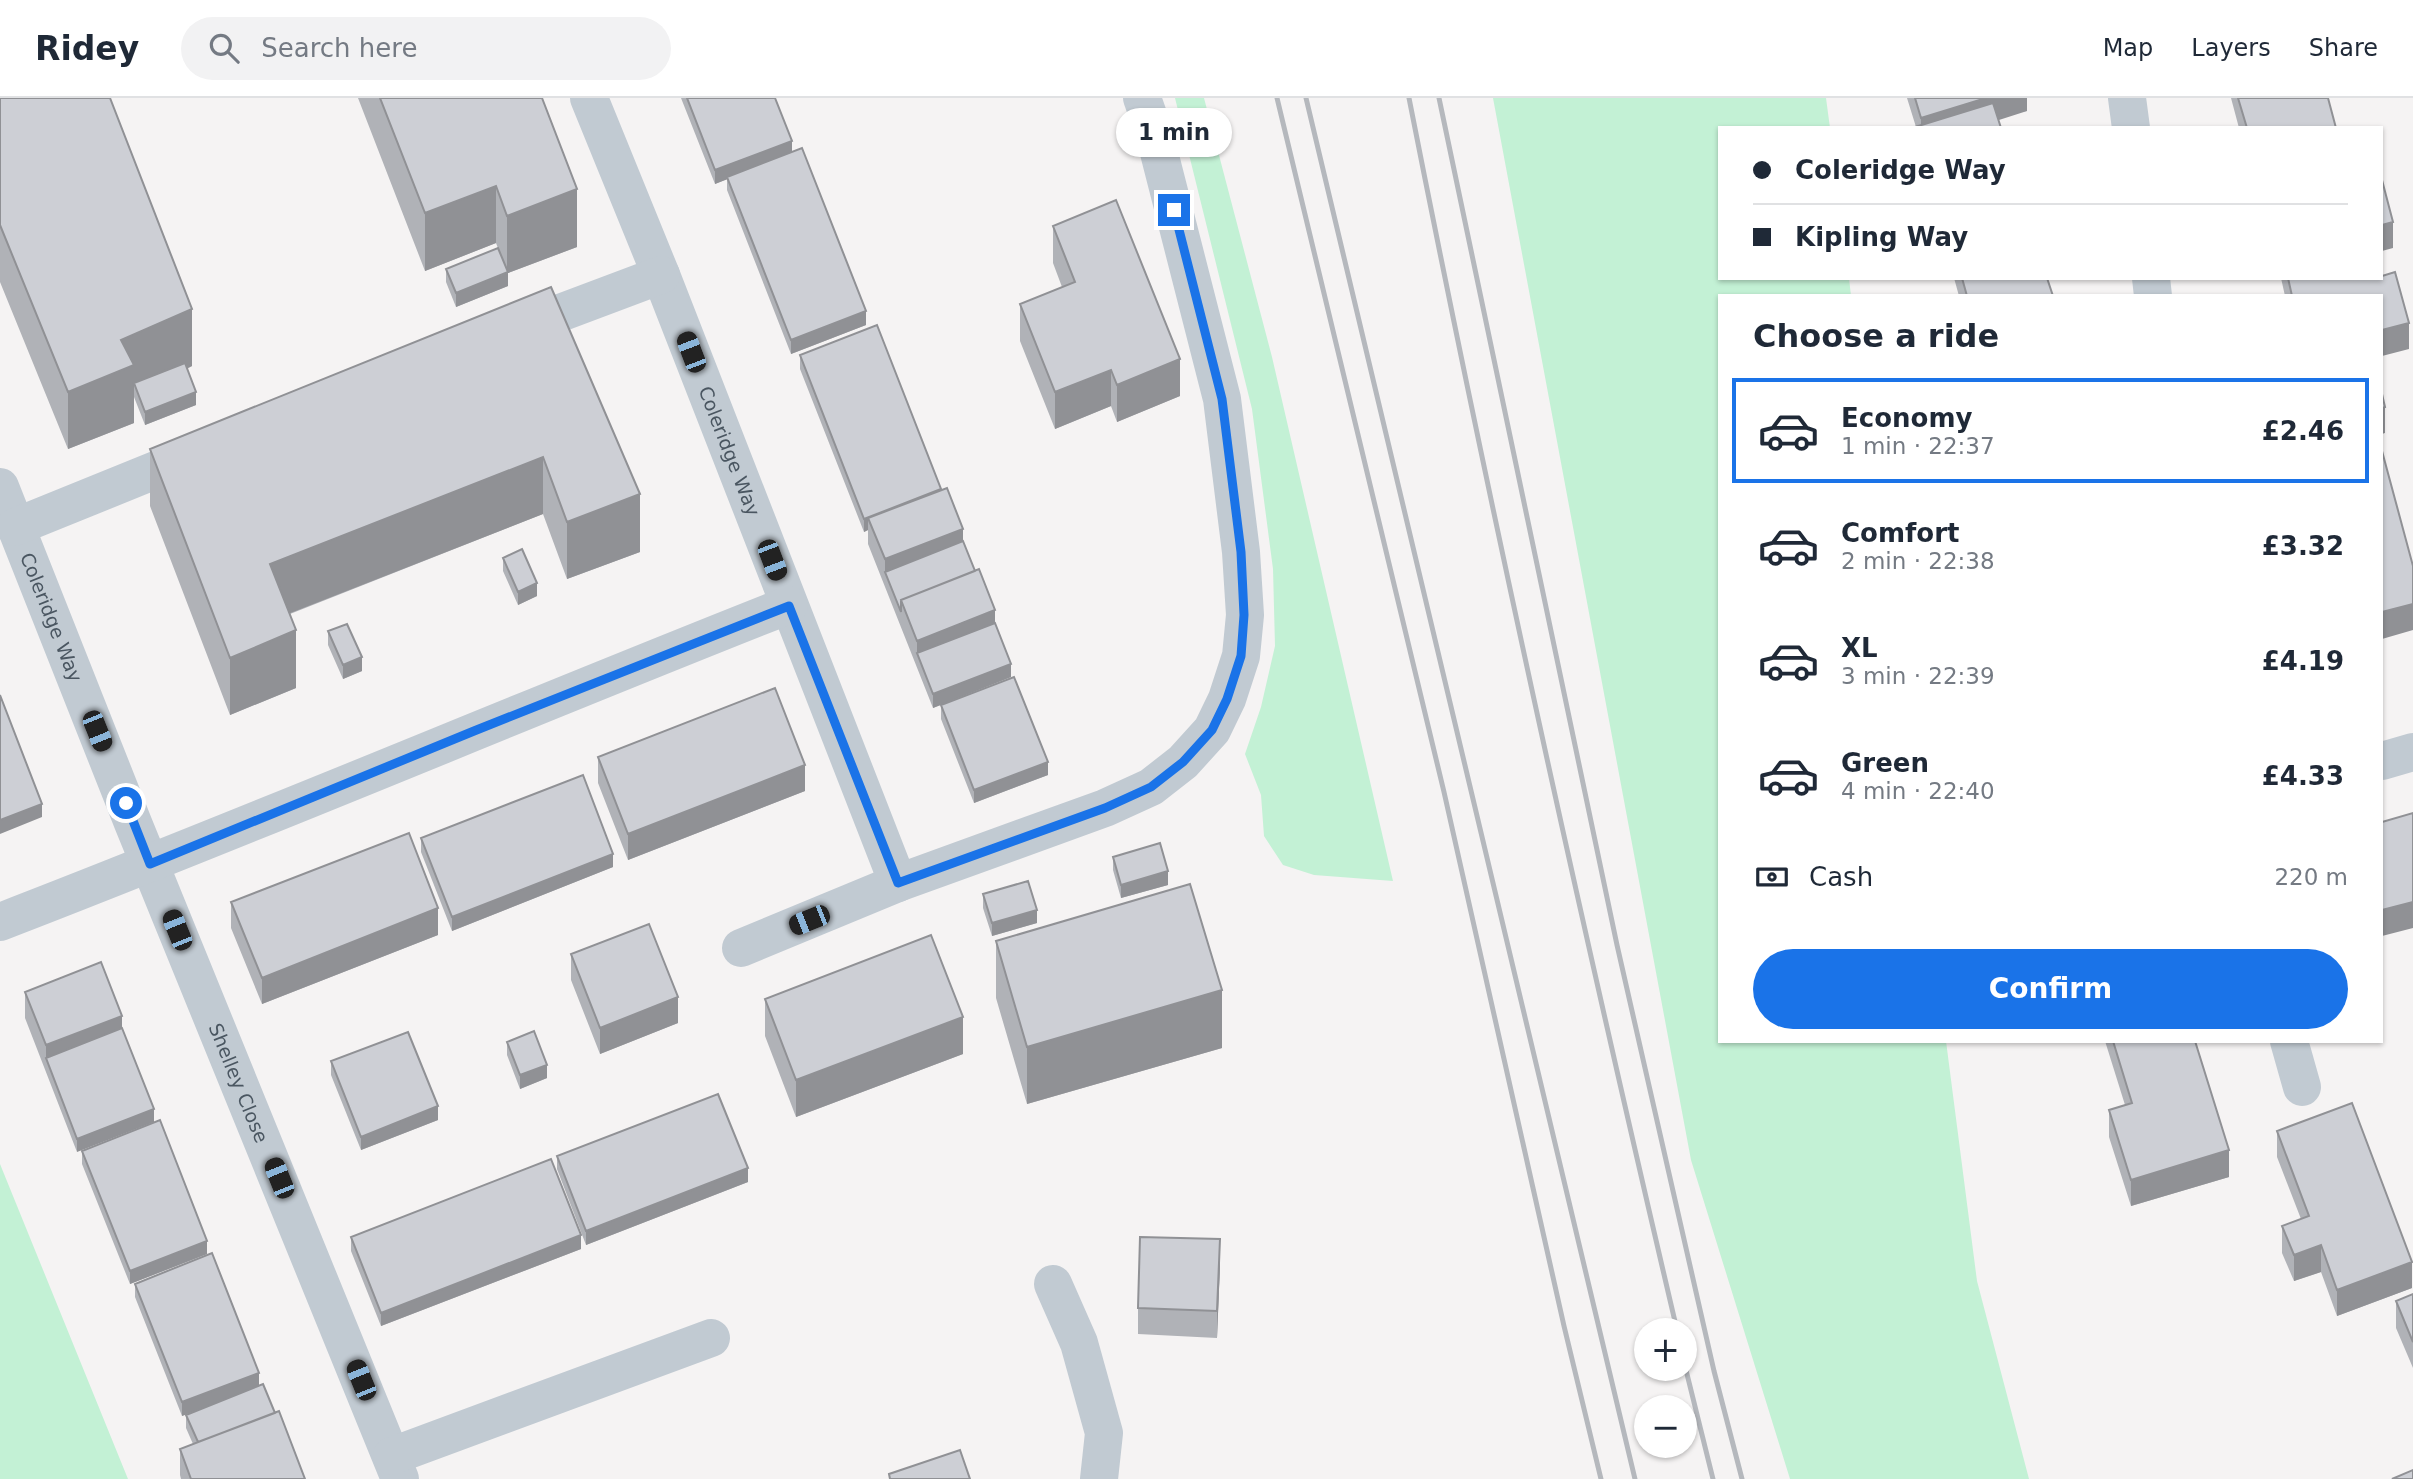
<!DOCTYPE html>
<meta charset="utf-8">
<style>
:root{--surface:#fff;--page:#f2f2f3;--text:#1f2937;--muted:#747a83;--line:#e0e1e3;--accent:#1a73e8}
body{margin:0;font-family:"DejaVu Sans",sans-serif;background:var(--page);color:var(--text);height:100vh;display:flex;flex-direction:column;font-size:26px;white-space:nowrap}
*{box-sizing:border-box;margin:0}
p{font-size:23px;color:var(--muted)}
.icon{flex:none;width:38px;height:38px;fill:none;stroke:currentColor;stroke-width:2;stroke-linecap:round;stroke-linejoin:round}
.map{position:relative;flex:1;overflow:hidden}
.sheet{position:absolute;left:1718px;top:196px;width:665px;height:749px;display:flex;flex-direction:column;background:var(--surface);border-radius:0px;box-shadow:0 2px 5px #0004}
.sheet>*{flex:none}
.hud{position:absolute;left:1718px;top:28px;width:665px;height:154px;border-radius:0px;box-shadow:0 2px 5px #0004;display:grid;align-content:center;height:154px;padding:0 35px;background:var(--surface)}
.tools{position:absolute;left:1634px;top:1220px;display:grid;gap:14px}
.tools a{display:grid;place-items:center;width:63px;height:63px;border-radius:50%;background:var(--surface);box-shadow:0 2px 5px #0004;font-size:35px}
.end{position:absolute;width:32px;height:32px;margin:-16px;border:9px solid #1a73e8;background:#fff;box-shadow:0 0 0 4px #fff}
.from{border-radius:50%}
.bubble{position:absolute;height:49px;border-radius:24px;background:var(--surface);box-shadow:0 2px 5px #0004;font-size:23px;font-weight:600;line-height:49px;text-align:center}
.car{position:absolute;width:21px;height:42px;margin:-21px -10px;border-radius:9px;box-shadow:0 0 5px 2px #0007;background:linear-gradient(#222 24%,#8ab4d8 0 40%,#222 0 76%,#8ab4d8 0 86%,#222 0)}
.hud b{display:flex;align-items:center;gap:24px;height:66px;font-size:26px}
.hud b+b{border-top:2px solid var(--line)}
.hud i{width:18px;height:18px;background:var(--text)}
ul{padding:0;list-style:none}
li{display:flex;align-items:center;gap:21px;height:105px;margin:0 14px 10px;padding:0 21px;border:4px solid transparent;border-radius:0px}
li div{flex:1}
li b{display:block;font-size:26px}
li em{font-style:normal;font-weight:600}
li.active{border-color:var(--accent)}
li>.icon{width:63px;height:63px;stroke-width:1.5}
h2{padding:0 35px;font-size:32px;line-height:84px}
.pay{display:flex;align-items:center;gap:18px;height:77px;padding:0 35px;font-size:26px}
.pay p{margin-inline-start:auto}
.button{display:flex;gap:14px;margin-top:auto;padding:14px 35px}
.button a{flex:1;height:80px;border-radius:42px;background:var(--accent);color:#fff;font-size:28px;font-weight:600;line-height:80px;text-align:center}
header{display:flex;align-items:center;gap:42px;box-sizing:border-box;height:98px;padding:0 35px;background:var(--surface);border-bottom:2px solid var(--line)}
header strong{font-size:33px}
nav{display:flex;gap:38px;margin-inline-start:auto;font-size:24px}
.search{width:490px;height:63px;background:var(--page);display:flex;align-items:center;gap:18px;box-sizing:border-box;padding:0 24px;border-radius:38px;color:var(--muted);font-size:26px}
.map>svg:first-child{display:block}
.green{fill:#c3f1d5}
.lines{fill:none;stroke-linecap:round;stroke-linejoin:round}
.minor{stroke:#c1cad2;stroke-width:38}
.rail{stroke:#b5b8bd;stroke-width:5}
.wall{fill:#b0b2b7}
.shaded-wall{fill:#909195}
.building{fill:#cdcfd5;stroke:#909195;stroke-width:2}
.route{stroke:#1a73e8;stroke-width:9}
.labels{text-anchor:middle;stroke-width:5;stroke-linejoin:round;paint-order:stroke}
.street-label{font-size:19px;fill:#4a5661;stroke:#fff}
</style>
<header>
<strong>Ridey</strong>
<div class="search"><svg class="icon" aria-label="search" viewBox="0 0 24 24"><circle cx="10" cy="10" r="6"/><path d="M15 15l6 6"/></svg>Search here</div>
<nav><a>Map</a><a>Layers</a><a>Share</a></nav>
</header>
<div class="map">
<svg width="2413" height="1381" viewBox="0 0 2413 1381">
<rect width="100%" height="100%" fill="#f5f3f3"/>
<!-- green -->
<path class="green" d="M 1175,0 L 1204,0 L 1272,259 L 1393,783 L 1314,777 L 1283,767 L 1264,738 L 1261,697 L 1245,656 L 1261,609 L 1275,548 L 1273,471 L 1252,311 Z
M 1493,0 L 1826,0 L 1830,30 L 1720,30 L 1720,180 L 1849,180 L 1851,198 L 1720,198 L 1720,943 L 1946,943 L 1977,1183 L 2029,1381 L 1790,1381 L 1691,1062 Z
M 0,1066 L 128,1381 L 0,1381 Z"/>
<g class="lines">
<!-- minor -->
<g class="minor">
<path id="s1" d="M 589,0 L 661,177 L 898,785"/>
<path d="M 2127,0 L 2131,30"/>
<path d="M 2151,180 L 2153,198"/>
<path d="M 512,233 L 661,177"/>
<path id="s2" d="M 0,389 L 133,725 L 400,1381"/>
<path d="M 15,429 L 200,354"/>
<path d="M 2382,663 L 2413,654"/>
<path d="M 0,824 C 265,722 525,611 789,507"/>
<path d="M 741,850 L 898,785 L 1105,710 L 1151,689 L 1183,664 L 1212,632 L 1227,601 L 1241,558 L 1245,517 L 1241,454 L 1222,301 L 1153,31 L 1142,0"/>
<path d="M 2289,943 L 2302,989"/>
<path d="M 1053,1186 L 1079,1245 L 1104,1335 L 1099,1381"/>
<path d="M 392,1358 L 711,1240"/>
</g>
<!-- rail -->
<path class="rail" d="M 1277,0 L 1444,694 L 1564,1228 L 1601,1381
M 1306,0 L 1635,1381
M 1409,0 C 1490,412 1581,823 1677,1232
M 1439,0 L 1617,847 L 1714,1273 L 1742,1381
M 1685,1268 L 1713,1381"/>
</g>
<!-- wall -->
<path class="wall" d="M 0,0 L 192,268 L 187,271 L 196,307 L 145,327 L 134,299 L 134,294 L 134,325 L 68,351 L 0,184 Z
M 358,0 L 542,0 L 577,149 L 508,175 L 508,188 L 456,209 L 446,184 L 446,171 L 499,153 L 496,145 L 425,173 Z
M 681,0 L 775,0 L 792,54 L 866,227 L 791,256 L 727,92 L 727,81 L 715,86 Z
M 1907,0 L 2027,0 L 2027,13 L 1916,29 Z
M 2231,0 L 2328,0 L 2336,30 L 2239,30 Z
M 1053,128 L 1180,298 L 1117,324 L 1111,308 L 1055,331 L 1020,243 L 1020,206 L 1062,189 L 1053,165 Z
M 1954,180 L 2047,180 L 2053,198 L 1959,198 Z
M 2281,180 L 2382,180 L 2409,251 L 2382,198 L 2285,198 Z
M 551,189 L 640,454 L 567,481 L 543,416 L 290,516 L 296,590 L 230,617 L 150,408 L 150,351 Z
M 800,257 L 941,391 L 995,525 L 1011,579 L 933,610 L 868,446 L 868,432 L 864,434 L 800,271 Z
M 503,460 L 537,498 L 518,507 L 503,473 Z
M 328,533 L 362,573 L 343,581 L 328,547 Z
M 941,607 L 1048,677 L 974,705 L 941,621 Z
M 598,659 L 805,693 L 628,762 L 598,685 Z
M 421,740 L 613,769 L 452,833 L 421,754 Z
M 1113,759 L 1168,787 L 1121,800 L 1113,772 Z
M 983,796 L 1037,825 L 992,838 L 983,810 Z
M 231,804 L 438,837 L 262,906 L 231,830 Z
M 996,843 L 1222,950 L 1027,1006 L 996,900 Z
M 571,856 L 678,925 L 600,956 L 571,882 Z
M 25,894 L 122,930 L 77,1054 L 25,920 Z
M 765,901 L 963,956 L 796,1019 L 765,938 Z
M 2105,943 L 2195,943 L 2229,1079 L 2131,1108 L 2109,1039 L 2109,1012 L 2125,1007 Z
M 507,944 L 547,980 L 520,991 L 507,957 Z
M 331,963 L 438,1022 L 361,1052 L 331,977 Z
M 2277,1033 L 2412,1190 L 2337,1218 L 2321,1174 L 2294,1183 L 2282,1155 L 2282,1128 L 2301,1121 L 2277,1059 Z
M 82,1053 L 207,1156 L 130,1186 L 82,1066 Z
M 557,1058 L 748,1084 L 586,1147 L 557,1071 Z
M 351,1139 L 581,1151 L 381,1228 L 351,1153 Z
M 1220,1167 L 1217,1240 L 1138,1236 L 1138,1210 Z
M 135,1186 L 259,1288 L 275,1315 L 305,1381 L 181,1381 L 180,1377 L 180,1351 L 193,1346 L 186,1330 L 186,1317 L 210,1307 L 182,1318 L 135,1199 Z
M 2413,1196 L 2413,1270 L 2396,1230 L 2396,1203 Z"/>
<!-- shaded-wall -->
<path class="shaded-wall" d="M 1986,0 L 2027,0 L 2027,13 L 1974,30 L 1921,30 L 1921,20 Z
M 792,43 L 792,56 L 715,86 L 715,72 Z
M 496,88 L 496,145 L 425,173 L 425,115 Z
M 577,91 L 577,149 L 508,175 L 508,188 L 456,209 L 456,195 L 507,175 L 507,118 Z
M 2393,124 L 2393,150 L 2382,153 L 2382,127 Z
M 192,211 L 192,268 L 137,293 L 134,285 L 134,325 L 68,351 L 68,294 L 121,242 Z
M 866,213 L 866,227 L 791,256 L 791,242 Z
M 2409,225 L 2409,251 L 2382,258 L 2382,232 Z
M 1180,261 L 1180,298 L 1117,324 L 1117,287 Z
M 1111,272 L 1111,308 L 1055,331 L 1055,294 Z
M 196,294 L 196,307 L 145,327 L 145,314 Z
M 2385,309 L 2385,335 L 2382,336 L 2382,310 Z
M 543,359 L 543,416 L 270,523 L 270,466 Z
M 941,391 L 873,431 L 868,420 L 868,432 L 864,434 L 864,421 Z
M 640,396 L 640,454 L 567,481 L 567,424 Z
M 963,431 L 963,457 L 885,474 L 885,461 Z
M 537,485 L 537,498 L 518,507 L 518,494 Z
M 2413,506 L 2413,532 L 2382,541 L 2382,514 Z
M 995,512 L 995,538 L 917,555 L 917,543 Z
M 296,532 L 296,590 L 230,617 L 230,560 Z
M 362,559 L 362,573 L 343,581 L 343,567 Z
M 1011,566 L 1011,579 L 933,610 L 933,596 Z
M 1048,664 L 1048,677 L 974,705 L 974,692 Z
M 805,667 L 805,693 L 628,762 L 628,736 Z
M 42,706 L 42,719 L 0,736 L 0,722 Z
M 613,756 L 613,769 L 452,833 L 452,819 Z
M 1168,773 L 1168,787 L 1121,800 L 1121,787 Z
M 2413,804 L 2413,830 L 2382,838 L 2382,812 Z
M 438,810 L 438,837 L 262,906 L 262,880 Z
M 1037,812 L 1037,825 L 992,838 L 992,825 Z
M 1222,892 L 1222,950 L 1027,1006 L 1027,949 Z
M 678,899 L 678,925 L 600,956 L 600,930 Z
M 122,918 L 122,944 L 46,960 L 46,947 Z
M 963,919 L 963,956 L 796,1019 L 796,982 Z
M 547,967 L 547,980 L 520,991 L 520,977 Z
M 438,1008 L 438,1022 L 361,1052 L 361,1039 Z
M 154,1011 L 154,1024 L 77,1054 L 77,1041 Z
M 2229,1052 L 2229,1079 L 2131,1108 L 2131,1082 Z
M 748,1070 L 748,1084 L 586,1147 L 586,1133 Z
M 581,1137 L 581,1151 L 381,1228 L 381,1215 Z
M 1220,1141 L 1220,1167 L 1217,1240 L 1217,1213 Z
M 207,1143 L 207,1156 L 130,1186 L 130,1173 Z
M 2321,1147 L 2321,1174 L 2294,1183 L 2294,1157 Z
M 2412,1164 L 2412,1190 L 2337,1218 L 2337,1192 Z
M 259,1275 L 259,1288 L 182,1318 L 182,1304 Z"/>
<!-- building -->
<path class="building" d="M 0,0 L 110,0 L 192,211 L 121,242 L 134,267 L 68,294 L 0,127 Z
M 380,0 L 542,0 L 577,91 L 507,118 L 496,88 L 425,115 Z
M 687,0 L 775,0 L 792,43 L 715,72 Z
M 1915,0 L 1986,0 L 1921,20 Z
M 2238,0 L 2328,0 L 2336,30 L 2247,30 Z
M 1993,5 L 2001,30 L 1916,30 L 1915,29 Z
M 802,50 L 866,213 L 791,242 L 727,79 Z
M 2382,82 L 2393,124 L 2382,127 Z
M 1116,102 L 1180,261 L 1117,287 L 1111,272 L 1055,294 L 1020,206 L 1075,184 L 1053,128 Z
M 498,150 L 508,174 L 456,195 L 446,171 Z
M 2395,174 L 2409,225 L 2382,232 L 2382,198 L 2292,198 L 2288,180 L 2382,180 L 2382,178 Z
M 1962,180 L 2047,180 L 2053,198 L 1967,198 Z
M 551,189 L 640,396 L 567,424 L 543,359 L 270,466 L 296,532 L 230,560 L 150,351 Z
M 877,227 L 941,391 L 864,421 L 800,257 Z
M 185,265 L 196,294 L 145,314 L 134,285 Z
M 2382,296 L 2385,309 L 2382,310 Z
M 2382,353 L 2413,468 L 2413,506 L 2382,514 Z
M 947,390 L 963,431 L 885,461 L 868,420 Z
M 963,443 L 975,473 L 901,502 L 901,514 L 885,474 Z
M 522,451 L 537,485 L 518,494 L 503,460 Z
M 979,471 L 995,512 L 917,543 L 901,502 Z
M 995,525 L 1011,566 L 933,596 L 917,555 Z
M 347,526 L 362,559 L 343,567 L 328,533 Z
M 1014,579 L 1048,664 L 974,692 L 941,607 Z
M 775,590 L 805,667 L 628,736 L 598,659 Z
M 0,597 L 42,706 L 0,722 Z
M 583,677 L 613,756 L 452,819 L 421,740 Z
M 2413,715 L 2413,804 L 2382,812 L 2382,724 Z
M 409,735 L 438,810 L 262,880 L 231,804 Z
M 1160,745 L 1168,773 L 1121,787 L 1113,759 Z
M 1028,783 L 1037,812 L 992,825 L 983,796 Z
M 1190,786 L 1222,892 L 1027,949 L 996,843 Z
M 649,826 L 678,899 L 600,930 L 571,856 Z
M 931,837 L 963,919 L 796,982 L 765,901 Z
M 101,864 L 122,918 L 46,947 L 25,894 Z
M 122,930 L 154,1011 L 77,1041 L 46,960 Z
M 534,933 L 547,967 L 520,977 L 507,944 Z
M 408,934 L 438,1008 L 361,1039 L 331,963 Z
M 2113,943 L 2195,943 L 2229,1052 L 2131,1082 L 2109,1012 L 2132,1005 Z
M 718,996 L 748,1070 L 586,1133 L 557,1058 Z
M 2352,1005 L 2412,1164 L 2337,1192 L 2321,1147 L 2294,1157 L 2282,1128 L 2309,1118 L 2277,1033 Z
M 160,1022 L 207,1143 L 130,1173 L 82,1053 Z
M 551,1061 L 581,1137 L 381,1215 L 351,1139 Z
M 1140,1139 L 1220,1141 L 1217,1213 L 1138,1210 Z
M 212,1155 L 259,1275 L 182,1304 L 135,1186 Z
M 2413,1196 L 2413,1244 L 2396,1203 Z
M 263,1286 L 275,1315 L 198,1344 L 186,1317 Z
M 279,1313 L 305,1381 L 191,1381 L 180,1351 Z
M 960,1352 L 970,1381 L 890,1381 L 889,1376 Z
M 2413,1372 L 2413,1381 L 2392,1381 Z"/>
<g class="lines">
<!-- route -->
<path class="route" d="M 126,705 L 150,766 L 474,633 L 789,508 L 898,785 L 1105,710 L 1151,689 L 1183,664 L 1212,632 L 1227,601 L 1241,558 L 1244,517 L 1241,454 L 1222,301 L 1174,112"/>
</g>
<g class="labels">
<!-- street labels -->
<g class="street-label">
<text dy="7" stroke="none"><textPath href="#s1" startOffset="380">Coleridge Way</textPath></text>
<text dy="7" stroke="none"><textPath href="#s2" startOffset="140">Coleridge Way</textPath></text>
<text dy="7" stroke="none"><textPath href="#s2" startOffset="642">Shelley Close</textPath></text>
</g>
</g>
</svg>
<div class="tools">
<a>+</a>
<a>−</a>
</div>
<i class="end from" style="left:126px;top:705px"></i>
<i class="end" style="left:1174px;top:112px"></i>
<div class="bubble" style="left:1116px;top:10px;width:116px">1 min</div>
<i class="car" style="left:691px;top:254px;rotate:339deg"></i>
<i class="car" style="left:772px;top:462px;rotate:159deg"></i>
<i class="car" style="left:97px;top:633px;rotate:158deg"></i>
<i class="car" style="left:809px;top:822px;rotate:248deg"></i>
<i class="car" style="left:177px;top:832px;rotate:338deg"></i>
<i class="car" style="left:279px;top:1080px;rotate:338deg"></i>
<i class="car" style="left:361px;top:1282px;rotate:338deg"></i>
<div class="hud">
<b><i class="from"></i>Coleridge Way</b>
<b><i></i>Kipling Way</b>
</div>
<section class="sheet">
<h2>Choose a ride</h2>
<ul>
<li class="active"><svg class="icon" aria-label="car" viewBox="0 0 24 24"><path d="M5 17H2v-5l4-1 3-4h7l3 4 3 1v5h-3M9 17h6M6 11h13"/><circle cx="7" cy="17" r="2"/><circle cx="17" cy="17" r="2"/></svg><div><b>Economy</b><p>1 min · 22:37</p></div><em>£2.46</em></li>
<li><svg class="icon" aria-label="car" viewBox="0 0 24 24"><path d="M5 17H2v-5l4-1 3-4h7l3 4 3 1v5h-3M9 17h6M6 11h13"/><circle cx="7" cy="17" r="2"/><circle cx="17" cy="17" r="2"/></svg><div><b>Comfort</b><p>2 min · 22:38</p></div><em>£3.32</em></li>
<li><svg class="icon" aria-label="car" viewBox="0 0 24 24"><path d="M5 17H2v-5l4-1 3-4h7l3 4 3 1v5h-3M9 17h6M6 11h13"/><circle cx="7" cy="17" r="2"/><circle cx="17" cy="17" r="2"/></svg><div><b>XL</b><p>3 min · 22:39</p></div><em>£4.19</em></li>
<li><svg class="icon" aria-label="car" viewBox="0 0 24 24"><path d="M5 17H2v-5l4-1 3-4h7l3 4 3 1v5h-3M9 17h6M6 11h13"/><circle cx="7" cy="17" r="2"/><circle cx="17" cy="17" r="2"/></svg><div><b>Green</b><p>4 min · 22:40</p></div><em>£4.33</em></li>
</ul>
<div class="pay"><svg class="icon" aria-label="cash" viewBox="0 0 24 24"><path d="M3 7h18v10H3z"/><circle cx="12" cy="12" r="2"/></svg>Cash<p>220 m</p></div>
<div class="button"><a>Confirm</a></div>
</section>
</div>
